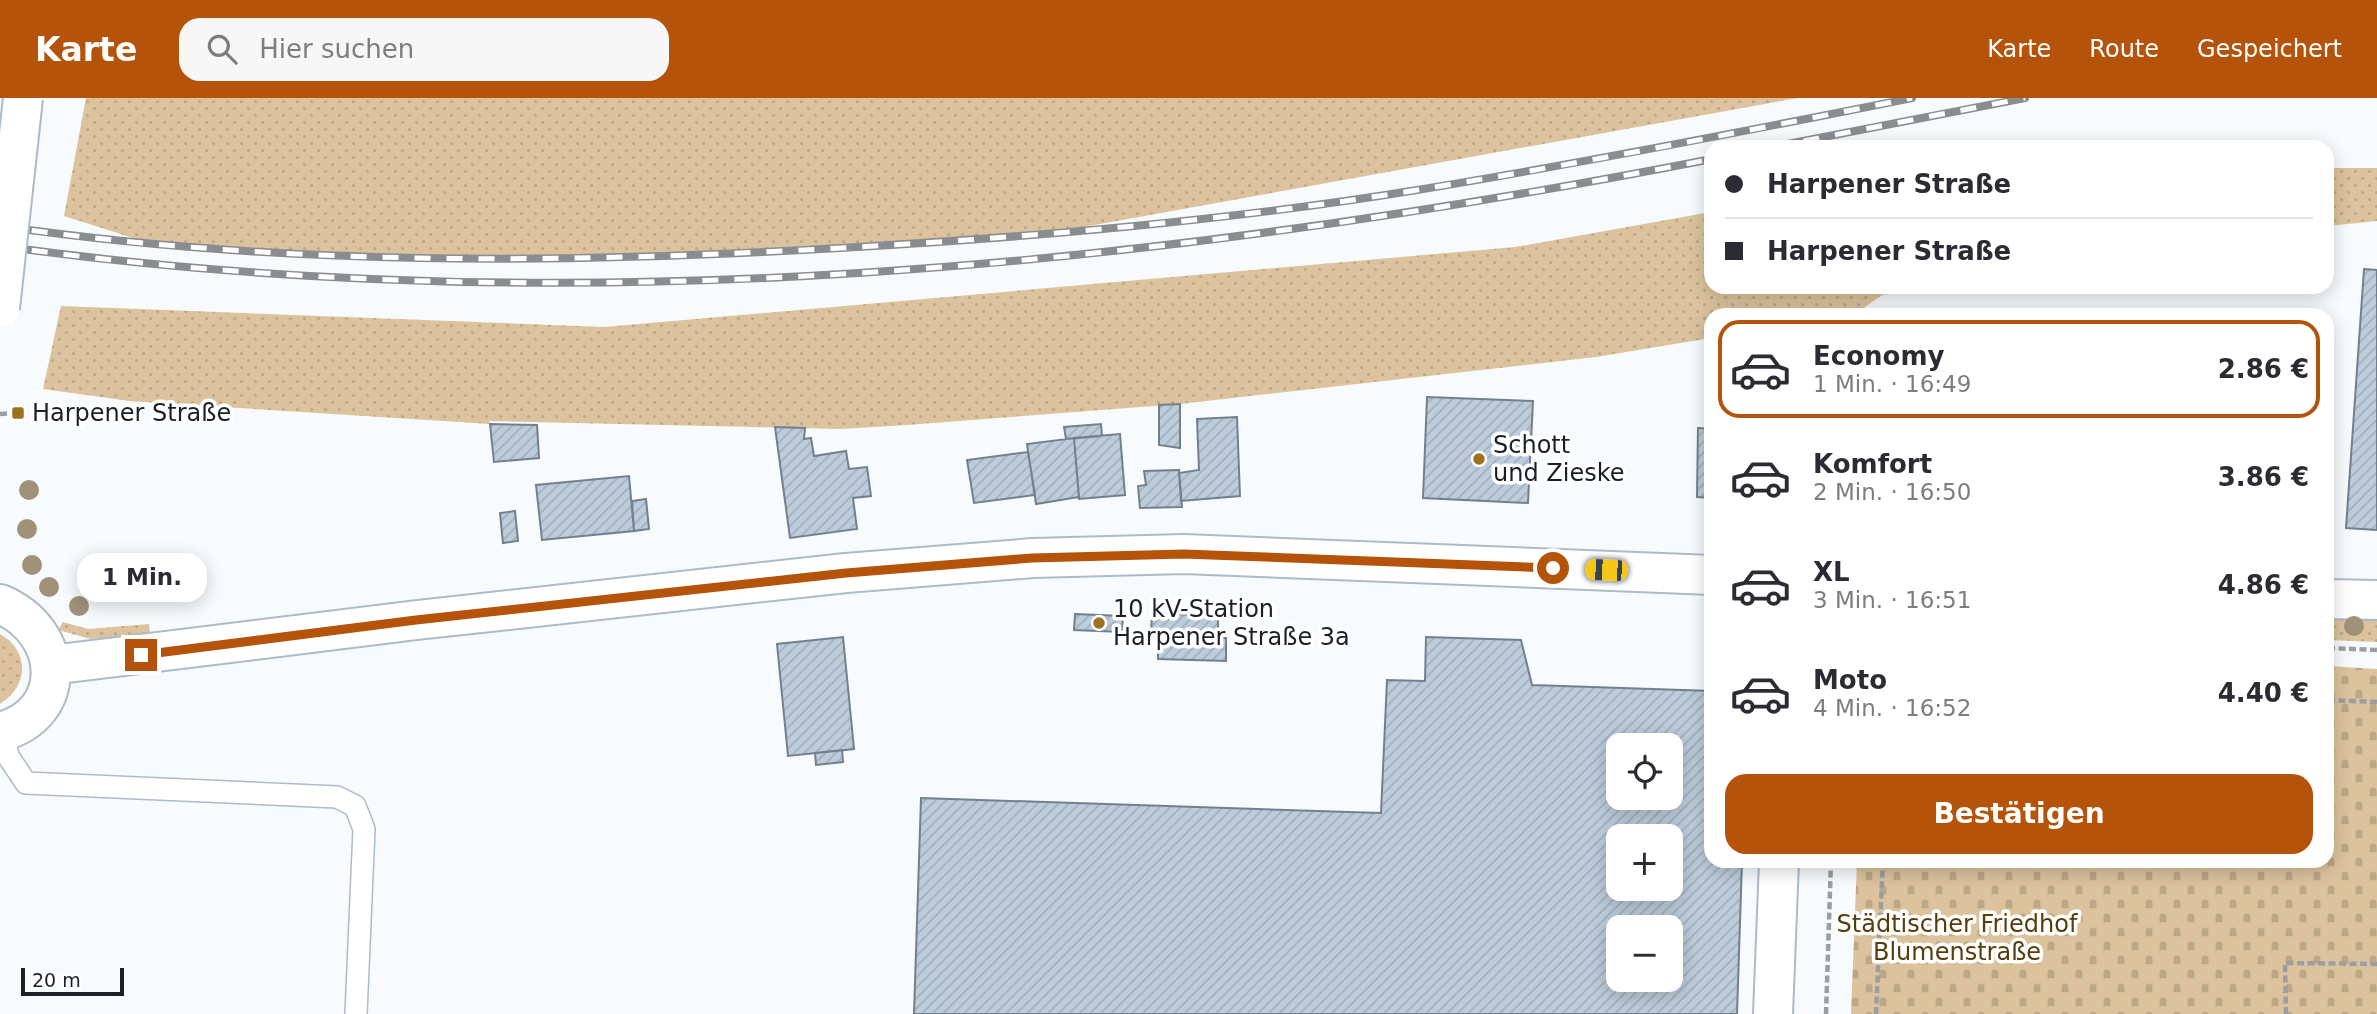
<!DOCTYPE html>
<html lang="de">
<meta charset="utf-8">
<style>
:root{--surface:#fff;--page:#f7f7f7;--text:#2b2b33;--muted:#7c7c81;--line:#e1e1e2;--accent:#b45309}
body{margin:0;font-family:"DejaVu Sans",sans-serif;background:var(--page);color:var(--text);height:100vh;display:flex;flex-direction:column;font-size:26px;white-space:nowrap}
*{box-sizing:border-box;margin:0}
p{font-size:23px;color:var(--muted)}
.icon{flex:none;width:38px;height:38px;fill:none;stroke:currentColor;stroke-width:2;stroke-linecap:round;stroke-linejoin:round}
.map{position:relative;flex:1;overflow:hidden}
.panel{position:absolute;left:1704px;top:210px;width:630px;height:560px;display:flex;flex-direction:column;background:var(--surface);border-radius:21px;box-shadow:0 4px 18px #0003}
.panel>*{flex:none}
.banner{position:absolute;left:1704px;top:42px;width:630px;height:154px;border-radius:21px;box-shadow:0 4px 18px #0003;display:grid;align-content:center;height:154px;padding:0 21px;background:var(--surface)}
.buttons{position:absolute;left:1606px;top:635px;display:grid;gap:14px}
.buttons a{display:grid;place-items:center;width:77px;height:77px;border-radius:14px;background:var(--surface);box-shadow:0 4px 18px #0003;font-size:35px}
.scale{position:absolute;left:21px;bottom:18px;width:103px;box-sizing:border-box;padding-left:7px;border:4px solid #1b2026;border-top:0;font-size:19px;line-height:24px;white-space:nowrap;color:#1b2026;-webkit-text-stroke:5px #fff;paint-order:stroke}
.end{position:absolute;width:32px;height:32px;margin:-16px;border:9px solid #b45309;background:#fff;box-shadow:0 0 0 4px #fff}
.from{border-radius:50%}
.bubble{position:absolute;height:49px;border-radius:21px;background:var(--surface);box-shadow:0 4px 18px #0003;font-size:23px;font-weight:700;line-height:49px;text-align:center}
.car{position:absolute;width:21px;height:42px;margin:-21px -10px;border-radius:9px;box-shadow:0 0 5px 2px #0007;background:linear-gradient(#f5c518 24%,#345 0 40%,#f5c518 0 76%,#345 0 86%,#f5c518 0)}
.banner b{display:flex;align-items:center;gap:24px;height:66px;font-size:26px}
.banner b+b{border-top:2px solid var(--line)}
.banner i{width:18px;height:18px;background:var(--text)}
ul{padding:12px 0 0;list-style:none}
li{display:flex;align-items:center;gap:21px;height:98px;margin:0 14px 10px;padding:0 7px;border:4px solid transparent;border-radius:21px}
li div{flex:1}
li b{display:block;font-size:26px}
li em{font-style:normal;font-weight:700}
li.on{border-color:var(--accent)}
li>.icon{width:63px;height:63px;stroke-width:1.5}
.action{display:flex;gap:14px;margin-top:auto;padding:14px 21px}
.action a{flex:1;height:80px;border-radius:21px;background:var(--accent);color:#fff;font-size:28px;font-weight:700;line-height:80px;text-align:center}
header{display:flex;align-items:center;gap:42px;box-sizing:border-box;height:98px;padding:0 35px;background:var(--accent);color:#fff}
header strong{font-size:33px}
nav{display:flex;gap:38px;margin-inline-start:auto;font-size:24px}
.search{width:490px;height:63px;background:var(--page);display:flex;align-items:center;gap:18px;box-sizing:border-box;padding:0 24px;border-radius:21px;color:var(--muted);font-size:26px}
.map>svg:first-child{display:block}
.grass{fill:url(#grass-dots)}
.cemetery{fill:url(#cemetery-stones)}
.building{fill:url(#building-hatch);stroke:#72808e;stroke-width:2;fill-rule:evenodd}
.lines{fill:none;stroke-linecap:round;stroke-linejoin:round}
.lane-casing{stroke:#acbbca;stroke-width:24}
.street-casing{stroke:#acbbca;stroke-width:42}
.path{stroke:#9a9ea2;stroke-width:4.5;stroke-dasharray:7 3.5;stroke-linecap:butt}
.lane{stroke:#fff;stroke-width:21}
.street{stroke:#fff;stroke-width:38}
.rail-casing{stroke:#898d92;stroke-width:8}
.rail{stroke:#fff;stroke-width:5;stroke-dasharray:16;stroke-linecap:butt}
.street-bridge-casing{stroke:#acbbca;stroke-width:42;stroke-linecap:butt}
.street-bridge{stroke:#fff;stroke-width:38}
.tree{fill:#9f9278}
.route{stroke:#b45309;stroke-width:9}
.poi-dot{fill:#9d7221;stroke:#fff;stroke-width:2.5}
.labels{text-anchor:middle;stroke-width:7;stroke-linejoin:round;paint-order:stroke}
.poi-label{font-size:24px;fill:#1b2026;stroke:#fff;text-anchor:start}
.park-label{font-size:24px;fill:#563d0b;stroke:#fff}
</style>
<header>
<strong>Karte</strong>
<div class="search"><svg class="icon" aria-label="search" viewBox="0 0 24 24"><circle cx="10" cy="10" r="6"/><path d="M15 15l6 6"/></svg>Hier suchen</div>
<nav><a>Karte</a><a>Route</a><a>Gespeichert</a></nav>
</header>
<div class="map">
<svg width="2377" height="916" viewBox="0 0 2377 916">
<defs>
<pattern id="grass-dots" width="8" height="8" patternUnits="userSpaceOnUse" patternTransform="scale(1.75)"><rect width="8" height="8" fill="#dcc39d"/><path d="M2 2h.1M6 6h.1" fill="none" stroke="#bca787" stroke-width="1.8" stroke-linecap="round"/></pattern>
<pattern id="cemetery-stones" width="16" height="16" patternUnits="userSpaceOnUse" patternTransform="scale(1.75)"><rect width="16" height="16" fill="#dcc39d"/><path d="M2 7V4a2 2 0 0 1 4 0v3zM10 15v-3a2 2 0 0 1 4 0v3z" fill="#bca787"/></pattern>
<pattern id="building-hatch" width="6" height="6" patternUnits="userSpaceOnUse" patternTransform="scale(1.75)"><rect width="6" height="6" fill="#bdccdb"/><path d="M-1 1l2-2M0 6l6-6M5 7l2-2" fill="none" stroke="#a2afbc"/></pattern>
</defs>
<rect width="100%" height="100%" fill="#f8fbfe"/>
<!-- grass -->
<path class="grass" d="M 86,0 L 1798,0 L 1028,139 L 687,160 L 409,161 L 152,146 L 64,118 Z
M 2328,70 L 2377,70 L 2377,123 L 2328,128 Z
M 1711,114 L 1712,189 L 1930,189 L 1882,197 L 1854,217 L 1712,217 L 1711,240 L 1596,259 L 1180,306 L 907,327 L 841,331 L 489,323 L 490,326 L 129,303 L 43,291 L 61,208 L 604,229 L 1515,149 Z
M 2328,519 L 2377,520 L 2377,544 L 2328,542 Z
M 63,524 L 88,531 L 149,526 L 150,536 L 91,541 L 58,532 Z
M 0,536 C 30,553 29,588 0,606 Z"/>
<!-- cemetery -->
<path class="cemetery" d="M 2328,568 L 2377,571 L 2377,916 L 1851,916 L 1857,763 L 2328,763 Z"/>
<!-- building -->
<path class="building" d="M 2364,171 L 2377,172 L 2377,432 L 2346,430 Z
M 1427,299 L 1533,303 L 1528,405 L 1423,400 Z
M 1180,306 L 1180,350 L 1159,347 L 1159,307 Z
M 1237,319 L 1240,398 L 1181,403 L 1179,375 L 1199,372 L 1197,321 Z
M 490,326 L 537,327 L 539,360 L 494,364 Z
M 1101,326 L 1102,338 L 1066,341 L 1064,329 Z
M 775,329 L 805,330 L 804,341 L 811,340 L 814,358 L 846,353 L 849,371 L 867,369 L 871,398 L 853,400 L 857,431 L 790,440 Z
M 1698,330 L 1712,331 L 1712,400 L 1697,399 Z
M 1120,336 L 1125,397 L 1079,401 L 1074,340 Z
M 1074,340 L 1079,399 L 1036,406 L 1027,346 Z
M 1028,354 L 1035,397 L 974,405 L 967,362 Z
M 1179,372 L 1182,409 L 1140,410 L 1138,388 L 1146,387 L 1144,373 Z
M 629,378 L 634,433 L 542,442 L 536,387 Z
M 646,401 L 649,431 L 634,433 L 632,403 Z
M 515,413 L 518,443 L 503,445 L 500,415 Z
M 1152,515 L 1218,518 L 1218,540 L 1226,540 L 1226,563 L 1158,561 L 1158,538 L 1151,538 Z
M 1075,516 L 1123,518 L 1122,534 L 1074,532 Z
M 843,539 L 854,651 L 788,658 L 777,546 Z
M 1426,539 L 1521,542 L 1532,587 L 1712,593 L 1712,763 L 1742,763 L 1737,916 L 914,916 L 921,700 L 1381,715 L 1387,582 L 1425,583 ZM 1619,648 L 1671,648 L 1671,700 L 1619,700 ZM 1619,738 L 1671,738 L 1671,791 L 1619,791 ZM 1619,830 L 1671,830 L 1671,882 L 1619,882 Z
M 842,652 L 843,664 L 816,667 L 815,655 Z"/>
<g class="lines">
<defs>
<path id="lane" d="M 3,634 L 8,658 L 26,685 L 337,699 L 355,708 L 364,731 L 356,916"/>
<path id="street" d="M 2328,501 L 2377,502
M 0,506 C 65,533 70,616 0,634
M 51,567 L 417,522 L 846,475 L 1033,460 L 1184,456 L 1712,477
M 1773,916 L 1779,763"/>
</defs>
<!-- lane casing -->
<use href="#lane" class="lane-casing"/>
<!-- street casing -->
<use href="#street" class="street-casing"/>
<!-- path -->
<path class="path" d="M 0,316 L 18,315
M 2328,550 L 2377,552
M 2328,602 L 2377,604
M 1826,916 L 1831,763
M 1876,916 L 1883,763
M 2286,916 L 2285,865 L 2377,866"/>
<!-- lane -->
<use href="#lane" class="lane"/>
<!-- street -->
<use href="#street" class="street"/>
<defs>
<path id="rail" d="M 1772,49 L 2025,0
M 0,128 C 279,168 560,166 840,150 C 1033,139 1226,123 1417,92 C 1583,65 1747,33 1912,0
M 0,148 C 570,227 1149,170 1712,61"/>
</defs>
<!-- rail casing -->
<use href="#rail" class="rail-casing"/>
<!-- rail -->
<use href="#rail" class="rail"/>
<defs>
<path id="street-bridge" d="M 0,210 L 23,0"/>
</defs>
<!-- street-bridge casing -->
<use href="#street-bridge" class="street-bridge-casing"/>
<!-- street-bridge -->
<use href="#street-bridge" class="street-bridge"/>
</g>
<!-- trees -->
<g class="tree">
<circle cx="29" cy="392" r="10"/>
<circle cx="27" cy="431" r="10"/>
<circle cx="32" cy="467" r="10"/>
<circle cx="49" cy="489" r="10"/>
<circle cx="79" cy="508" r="10"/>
<circle cx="2354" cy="528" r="10"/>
</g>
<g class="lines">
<!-- route -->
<path class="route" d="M 141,557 L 416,522 L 846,475 L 1032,460 L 1184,456 L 1553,470"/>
</g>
<!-- markers -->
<g class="poi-dot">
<rect x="11" y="308" width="14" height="14" rx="3.5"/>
<circle cx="1479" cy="361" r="7"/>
<circle cx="1099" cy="525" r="7"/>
</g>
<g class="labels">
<!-- poi labels -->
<g class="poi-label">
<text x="32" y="323">Harpener Straße</text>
<text x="1493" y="355">Schott<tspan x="1493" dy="28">und Zieske</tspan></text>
<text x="1113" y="519">10 kV-Station<tspan x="1113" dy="28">Harpener Straße 3a</tspan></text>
</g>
<!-- park labels -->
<g class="park-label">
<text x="1957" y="834">Städtischer Friedhof<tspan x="1957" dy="28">Blumenstraße</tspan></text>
</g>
</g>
</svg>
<div class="buttons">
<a><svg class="icon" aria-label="locate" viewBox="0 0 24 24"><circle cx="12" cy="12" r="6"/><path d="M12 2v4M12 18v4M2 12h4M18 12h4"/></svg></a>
<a>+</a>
<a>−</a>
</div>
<div class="scale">20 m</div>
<i class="end from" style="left:1553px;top:470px"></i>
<i class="end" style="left:141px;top:557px"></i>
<div class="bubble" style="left:77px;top:455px;width:130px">1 Min.</div>
<i class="car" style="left:1606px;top:472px;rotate:272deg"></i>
<div class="banner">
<b><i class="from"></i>Harpener Straße</b>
<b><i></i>Harpener Straße</b>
</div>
<section class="panel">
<ul>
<li class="on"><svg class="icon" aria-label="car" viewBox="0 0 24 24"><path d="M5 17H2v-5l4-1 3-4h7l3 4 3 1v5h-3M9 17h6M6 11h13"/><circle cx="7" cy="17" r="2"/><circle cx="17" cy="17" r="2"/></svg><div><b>Economy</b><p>1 Min. · 16:49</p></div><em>2.86 €</em></li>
<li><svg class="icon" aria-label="car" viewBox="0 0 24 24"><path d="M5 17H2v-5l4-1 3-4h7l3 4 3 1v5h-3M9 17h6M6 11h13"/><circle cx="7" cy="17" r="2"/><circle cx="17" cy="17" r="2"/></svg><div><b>Komfort</b><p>2 Min. · 16:50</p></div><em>3.86 €</em></li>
<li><svg class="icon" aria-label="car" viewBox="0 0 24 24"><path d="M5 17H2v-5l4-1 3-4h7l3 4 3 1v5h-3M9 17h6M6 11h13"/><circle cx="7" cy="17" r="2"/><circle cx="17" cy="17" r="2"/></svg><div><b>XL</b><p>3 Min. · 16:51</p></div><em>4.86 €</em></li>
<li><svg class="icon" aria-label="car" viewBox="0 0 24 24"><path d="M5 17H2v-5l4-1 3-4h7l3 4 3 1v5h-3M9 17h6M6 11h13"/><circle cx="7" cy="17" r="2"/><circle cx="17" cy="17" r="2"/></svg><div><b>Moto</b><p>4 Min. · 16:52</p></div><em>4.40 €</em></li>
</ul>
<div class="action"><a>Bestätigen</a></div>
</section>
</div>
